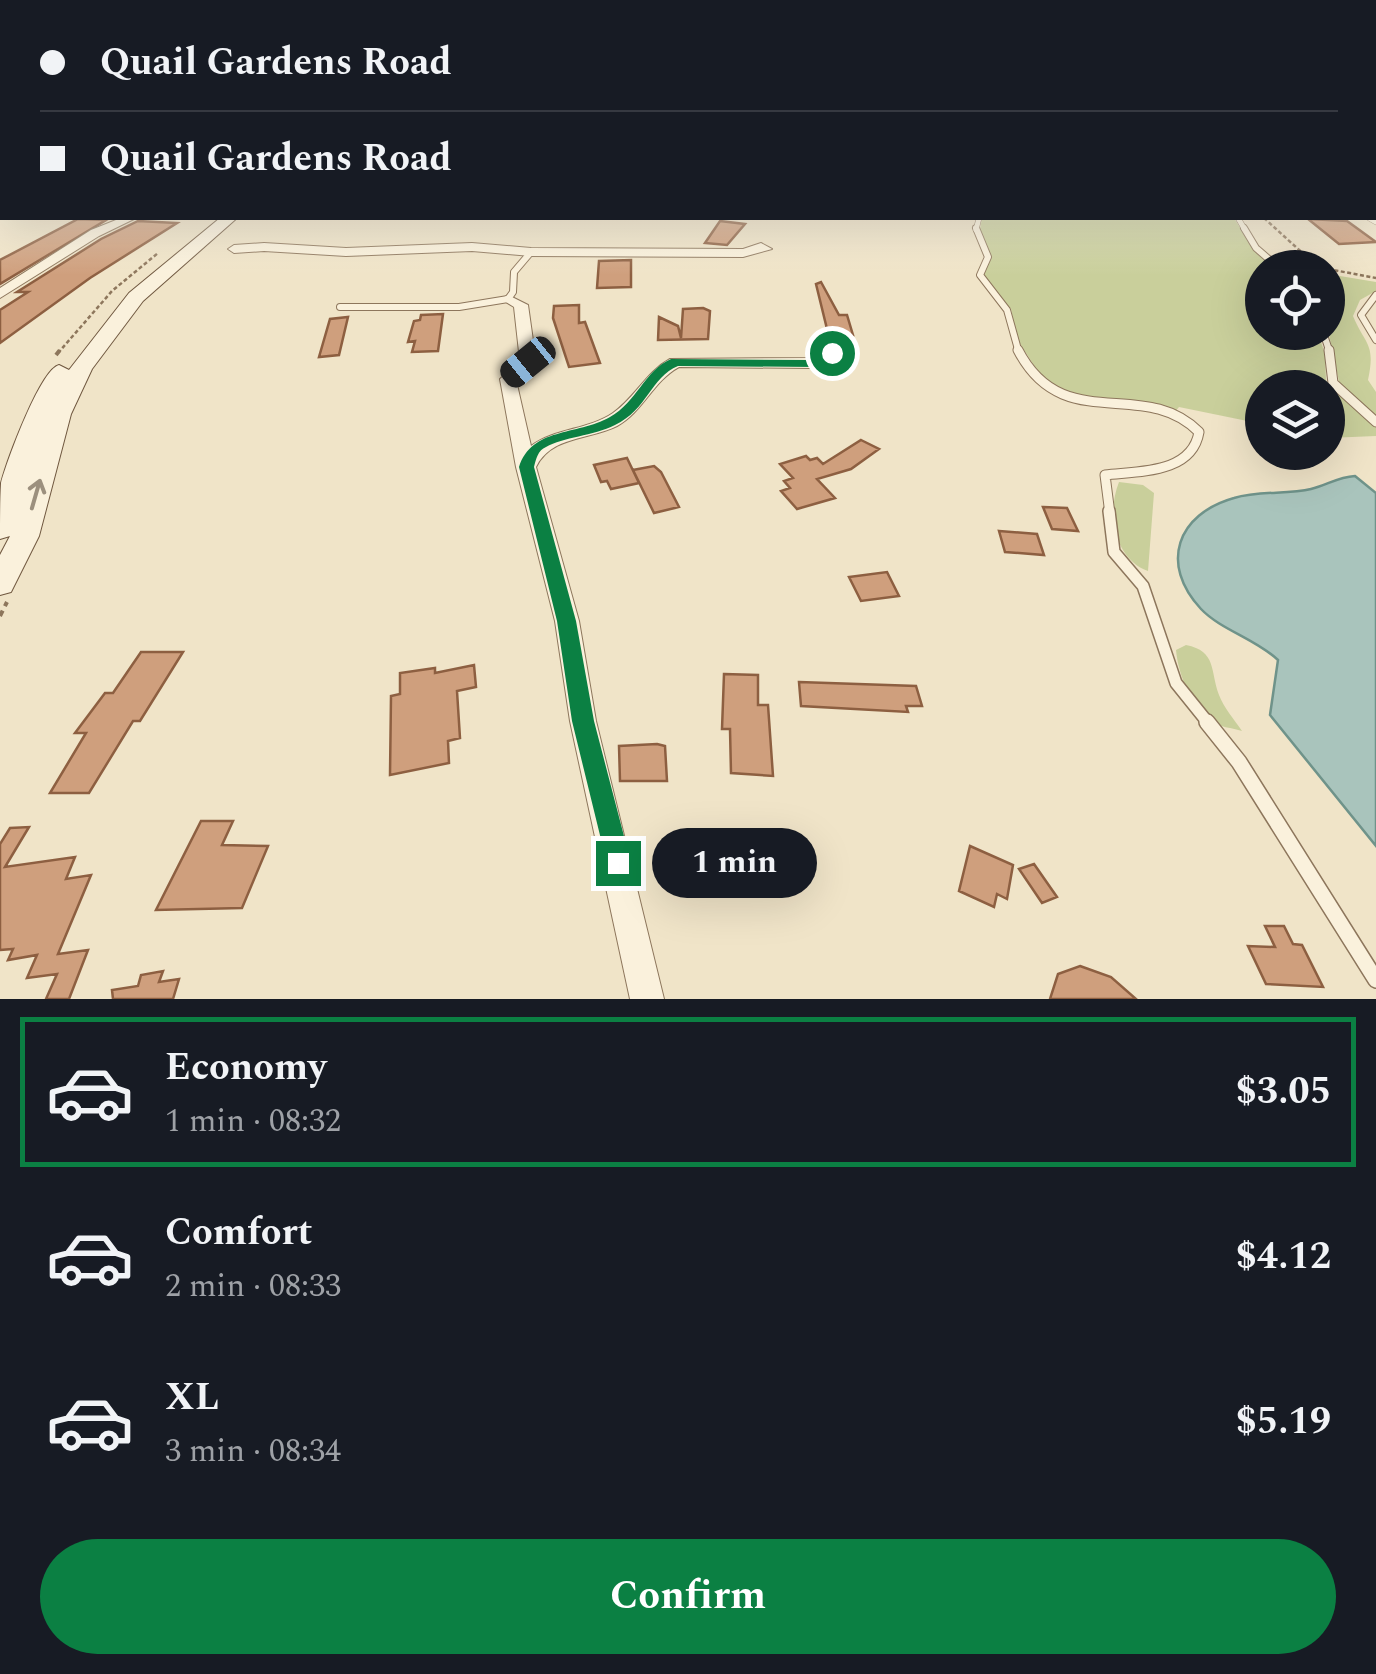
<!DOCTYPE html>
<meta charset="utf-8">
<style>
:root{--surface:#171b24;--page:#242831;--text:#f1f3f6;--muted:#9ea1a6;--line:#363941;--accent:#0b8043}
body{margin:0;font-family:Spectral,serif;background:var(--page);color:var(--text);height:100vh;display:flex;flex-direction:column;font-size:38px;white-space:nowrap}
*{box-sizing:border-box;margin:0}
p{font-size:32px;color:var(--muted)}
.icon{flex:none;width:55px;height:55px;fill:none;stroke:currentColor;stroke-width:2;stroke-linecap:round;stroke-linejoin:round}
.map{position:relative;height:999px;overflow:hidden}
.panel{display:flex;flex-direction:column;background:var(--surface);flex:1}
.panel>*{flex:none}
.top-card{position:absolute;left:0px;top:0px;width:1378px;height:220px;box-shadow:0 10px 40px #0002;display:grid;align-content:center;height:220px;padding:0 40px;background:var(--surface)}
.controls{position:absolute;left:1245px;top:250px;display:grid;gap:20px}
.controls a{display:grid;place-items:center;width:100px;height:100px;border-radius:50%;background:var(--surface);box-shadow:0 10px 40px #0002;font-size:50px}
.end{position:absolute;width:45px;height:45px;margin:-22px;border:12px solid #0b8043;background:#fff;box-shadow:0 0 0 5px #fff}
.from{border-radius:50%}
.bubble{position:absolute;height:70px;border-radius:35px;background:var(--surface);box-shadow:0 10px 40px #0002;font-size:32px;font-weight:700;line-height:70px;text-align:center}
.car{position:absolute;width:30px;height:60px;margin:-30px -15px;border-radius:12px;box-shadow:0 0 8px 2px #0007;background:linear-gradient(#222 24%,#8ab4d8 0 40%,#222 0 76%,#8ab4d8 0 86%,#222 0)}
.top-card b{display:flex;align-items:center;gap:35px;height:95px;font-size:38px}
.top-card b+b{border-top:2px solid var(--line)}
.top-card i{width:25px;height:25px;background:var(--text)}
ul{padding:18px 0 0;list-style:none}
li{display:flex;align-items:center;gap:30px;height:150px;margin:0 20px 15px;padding:0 20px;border:5px solid transparent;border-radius:0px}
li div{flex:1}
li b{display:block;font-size:38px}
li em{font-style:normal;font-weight:700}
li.active{border-color:var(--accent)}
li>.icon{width:90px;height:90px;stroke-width:1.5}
.primary-button{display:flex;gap:20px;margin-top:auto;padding:20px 40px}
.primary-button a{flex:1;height:115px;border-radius:60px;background:var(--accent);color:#fff;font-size:40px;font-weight:700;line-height:115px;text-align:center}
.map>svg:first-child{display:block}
.green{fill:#c9cf9b}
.water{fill:#a9c4bc;stroke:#6f938a;stroke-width:2.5}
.building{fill:#cf9f7d;stroke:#8d5f41;stroke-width:2.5}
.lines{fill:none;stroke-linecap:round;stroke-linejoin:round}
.lane-far4-casing{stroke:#8d765c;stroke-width:6}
.lane-far3-casing{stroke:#8d765c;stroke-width:8}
.lane-far2-casing{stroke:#8d765c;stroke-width:11}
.lane-far1-casing{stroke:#8d765c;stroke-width:14}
.lane-casing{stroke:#8d765c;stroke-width:18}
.street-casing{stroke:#8d765c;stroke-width:2}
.secondary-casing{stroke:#6f573f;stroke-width:2}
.path-far1{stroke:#8d765c;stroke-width:2.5;stroke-dasharray:4 2.5;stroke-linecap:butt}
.path{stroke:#8d765c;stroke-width:4;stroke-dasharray:6 5;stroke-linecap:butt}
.lane-far4{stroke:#faf1dc;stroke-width:5}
.lane-far3{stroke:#faf1dc;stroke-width:6}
.lane-far2{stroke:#faf1dc;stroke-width:9}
.lane-far1{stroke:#faf1dc;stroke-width:11}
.lane{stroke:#faf1dc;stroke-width:15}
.street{fill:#faf1dc;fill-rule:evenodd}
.secondary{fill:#faf1dc;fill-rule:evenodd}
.oneway{stroke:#9c907e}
.route{fill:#0b8043}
</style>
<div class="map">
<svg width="1376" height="999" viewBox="0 0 1376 999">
<rect width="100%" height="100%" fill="#f0e4c8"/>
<!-- green -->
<path class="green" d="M 982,218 L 1234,218 L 1252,247 L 1276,267 L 1262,268 L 1262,332 L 1318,333 L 1325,354 L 1326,381 L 1376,426 L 1376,436 L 1328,438 L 1328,388 L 1262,388 L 1262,424 L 1179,407 L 1175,412 L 1076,396 L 1044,381 L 1017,339 L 1011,309 L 983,277 L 982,271 L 991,255 L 979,235 Z
M 1328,274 L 1376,282 L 1376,291 L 1360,300 L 1353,316 C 1365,345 1376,343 1368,380 L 1376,392 L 1376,418 L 1340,386 L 1328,330 Z
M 1119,482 L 1143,485 L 1154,493 L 1148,571 C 1115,559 1106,514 1119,482 Z
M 1186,645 C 1217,651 1210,671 1219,695 C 1224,708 1234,719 1242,731 C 1233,728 1218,727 1211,721 C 1191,706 1178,674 1176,650 Z"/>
<!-- water -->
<path class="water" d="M 1355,476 L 1376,493 L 1376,846 L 1270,715 L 1278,660 C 1256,639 1221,630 1201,609 C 1159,564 1177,514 1234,498 C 1260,490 1287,495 1311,489 C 1327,485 1338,477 1355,476 Z"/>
<!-- building -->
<path class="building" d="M 78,219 L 106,220 L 0,284 L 0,260 Z
M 1308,219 L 1347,221 L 1376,242 L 1339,244 Z
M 138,221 L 177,223 L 90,278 L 0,343 L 0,310 L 28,292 L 17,292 L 101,239 Z
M 720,221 L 745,224 L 727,245 L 705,243 Z
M 631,260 L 631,287 L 597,288 L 599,261 Z
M 821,282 L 839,315 L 847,315 L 853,335 L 828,333 L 816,284 Z
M 579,305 L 579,323 L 585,322 L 600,363 L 569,367 L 553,318 L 554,306 Z
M 703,308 L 710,311 L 708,339 L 658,340 L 659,317 L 678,326 L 681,338 L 683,309 Z
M 443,314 L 438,351 L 412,352 L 415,341 L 408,342 L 414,321 L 420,320 L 421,315 Z
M 348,317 L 339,355 L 319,357 L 330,319 Z
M 861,440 L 879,449 L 851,469 L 817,479 L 835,498 L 797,509 L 781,491 L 790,488 L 784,481 L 793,478 L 780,464 L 806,456 L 810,460 L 817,458 L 823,464 Z
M 627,458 L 639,483 L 611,489 L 607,481 L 601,482 L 594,465 Z
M 654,466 L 661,472 L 679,507 L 654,513 L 633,470 Z
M 1043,507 L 1067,508 L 1078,531 L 1052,529 Z
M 999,531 L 1037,534 L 1044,555 L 1005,552 Z
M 887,572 L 899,596 L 861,601 L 849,577 Z
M 141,652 L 183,652 L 140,721 L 133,721 L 89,793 L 50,793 L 86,733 L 75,733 L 105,693 L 113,693 Z
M 474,665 L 476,687 L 457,691 L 460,738 L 448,741 L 449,763 L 390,775 L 391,696 L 400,694 L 400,673 L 435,668 L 435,673 Z
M 724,674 L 758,675 L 758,705 L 768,705 L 773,776 L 731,773 L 730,729 L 722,729 Z
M 799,682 L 916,686 L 922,706 L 906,706 L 908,712 L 801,706 Z
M 657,744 L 665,746 L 667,781 L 620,781 L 619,746 Z
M 201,821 L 233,821 L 222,845 L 268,846 L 242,908 L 156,910 Z
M 29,827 L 5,867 L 75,857 L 66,879 L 91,875 L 58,954 L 88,950 L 69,999 L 46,999 L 57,974 L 27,978 L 37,955 L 8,960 L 13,949 L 0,950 L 0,844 L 10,828 Z
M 970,846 L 1013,865 L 1007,899 L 997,894 L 994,907 L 959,891 Z
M 1034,864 L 1057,897 L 1042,903 L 1019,869 Z
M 1265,926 L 1284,926 L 1293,944 L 1302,945 L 1323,987 L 1266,984 L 1248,946 L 1275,947 Z
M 1080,966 L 1111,977 L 1136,999 L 1050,999 L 1058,974 Z
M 163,971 L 159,982 L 179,979 L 173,999 L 113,999 L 112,990 L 138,986 L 141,975 Z"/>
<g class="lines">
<defs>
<path id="lane-far4" d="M 1238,218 L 1245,230
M 1369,218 L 1376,222
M 976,230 L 979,218"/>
<path id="lane-far3" d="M 976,228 L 988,257 L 980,275 L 1007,310 L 1019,353
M 1244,228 L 1256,248 L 1279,268
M 1376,295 L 1361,315 L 1376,340
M 340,307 L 459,307 L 508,299 L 513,292 L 514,272 L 531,252
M 1323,332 L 1330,353"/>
<path id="lane-far2" d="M 1018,350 C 1063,437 1143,376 1199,432 C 1192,474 1138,471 1105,475 L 1110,514
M 1329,350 L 1333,383 L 1376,422"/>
<path id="lane-far1" d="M 1109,511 L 1114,552 L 1143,586 L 1176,683 L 1209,724"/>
<path id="lane" d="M 1207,722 L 1239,762 L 1376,980"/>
<path id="street" d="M 2,139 L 2,145 L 0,146 L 0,140 Z
M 1375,156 L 1376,156 L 1376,163 L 1375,163 Z
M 121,218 L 136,218 L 99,236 L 0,298 L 0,288 L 91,230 Z
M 264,243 L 346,248 L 472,243 L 531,248 L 743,249 L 761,243 L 772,249 L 743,257 L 531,256 L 472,251 L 346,256 L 264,251 L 234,253 L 228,249 L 234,245 Z
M 508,295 L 528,305 L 536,362 L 516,380 L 531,446 C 555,428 588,430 613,413 C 635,398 646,372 670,359 L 814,358 L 825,357 L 827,350 L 833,348 L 841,353 L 838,364 L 814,368 L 679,367 C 653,381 643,412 617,426 C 589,440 551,436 536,467 L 579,621 L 596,721 L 664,999 L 630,999 L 570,721 L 555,621 L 516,467 L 500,379 L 520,361 L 514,307 L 501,299 Z"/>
<path id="secondary" d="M 1375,185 L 1376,185 L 1376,193 L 1375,193 Z
M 220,218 L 237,218 L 143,301 L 92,369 L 71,414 L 39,536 L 11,592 L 0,595 L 0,555 L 10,536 L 0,539 C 0,521 0,500 1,483 C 7,461 40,370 59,365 L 69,370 L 129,293 Z"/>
</defs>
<!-- lane-far4 casing -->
<use href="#lane-far4" class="lane-far4-casing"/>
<!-- lane-far3 casing -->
<use href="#lane-far3" class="lane-far3-casing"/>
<!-- lane-far2 casing -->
<use href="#lane-far2" class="lane-far2-casing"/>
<!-- lane-far1 casing -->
<use href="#lane-far1" class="lane-far1-casing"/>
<!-- lane casing -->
<use href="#lane" class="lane-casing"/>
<!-- street casing -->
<use href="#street" class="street-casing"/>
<!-- secondary casing -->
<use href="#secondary" class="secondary-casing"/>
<!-- path-far1 -->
<path class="path-far1" d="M 1264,218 L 1319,268
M 1328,269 L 1376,278
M 58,353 L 112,291 L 158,253"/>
<!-- path -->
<path class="path" d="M 56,355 L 60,350
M 0,616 L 7,602"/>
<!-- lane-far4 -->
<use href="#lane-far4" class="lane-far4"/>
<!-- lane-far3 -->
<use href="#lane-far3" class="lane-far3"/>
<!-- lane-far2 -->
<use href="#lane-far2" class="lane-far2"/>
<!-- lane-far1 -->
<use href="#lane-far1" class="lane-far1"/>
<!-- lane -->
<use href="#lane" class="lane"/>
<!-- street -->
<use href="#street" class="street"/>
<!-- secondary -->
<use href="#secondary" class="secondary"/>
</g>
<!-- one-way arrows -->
<defs><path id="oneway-shaft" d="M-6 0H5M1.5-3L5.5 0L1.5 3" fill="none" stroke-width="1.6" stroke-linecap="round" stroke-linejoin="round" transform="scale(2.5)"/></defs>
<use class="oneway" href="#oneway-shaft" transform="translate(36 494) rotate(-74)"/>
<!-- sky -->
<linearGradient id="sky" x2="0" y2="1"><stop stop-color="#8fbad6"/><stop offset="0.49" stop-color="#f8f3e6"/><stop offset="1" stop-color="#f8f3e6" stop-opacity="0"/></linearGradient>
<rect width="1376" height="275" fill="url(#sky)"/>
<!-- route -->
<path class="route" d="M 832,349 L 839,353 L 837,363 L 814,367 L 678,366 C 651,377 647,410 615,425 C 593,436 563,437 546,447 C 538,450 536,459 534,467 L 576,621 L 594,721 L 631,863 L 627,872 L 618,875 L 609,872 L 572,721 L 557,621 L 519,467 C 532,427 576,436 610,417 C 637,402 644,371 671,359 L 814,360 L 826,358 Z"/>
</svg>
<div class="controls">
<a><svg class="icon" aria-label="locate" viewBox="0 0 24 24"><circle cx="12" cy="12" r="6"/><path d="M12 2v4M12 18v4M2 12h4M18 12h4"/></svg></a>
<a><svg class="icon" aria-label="layers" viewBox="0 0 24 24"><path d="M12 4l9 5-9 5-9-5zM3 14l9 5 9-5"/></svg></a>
</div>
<i class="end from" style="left:832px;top:353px"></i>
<i class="end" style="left:618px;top:863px"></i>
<div class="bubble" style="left:652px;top:828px;width:165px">1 min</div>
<i class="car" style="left:528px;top:362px;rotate:231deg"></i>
<div class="top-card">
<b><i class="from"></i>Quail Gardens Road</b>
<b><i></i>Quail Gardens Road</b>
</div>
</div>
<section class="panel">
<ul>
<li class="active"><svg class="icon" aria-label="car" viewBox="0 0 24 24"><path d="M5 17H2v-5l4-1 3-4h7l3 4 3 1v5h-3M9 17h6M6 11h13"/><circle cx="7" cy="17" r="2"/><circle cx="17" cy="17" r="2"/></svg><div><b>Economy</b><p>1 min · 08:32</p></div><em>$3.05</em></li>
<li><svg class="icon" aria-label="car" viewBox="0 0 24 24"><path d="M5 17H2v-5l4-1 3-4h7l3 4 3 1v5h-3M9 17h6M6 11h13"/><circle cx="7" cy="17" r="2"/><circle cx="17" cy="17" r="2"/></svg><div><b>Comfort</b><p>2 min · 08:33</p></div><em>$4.12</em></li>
<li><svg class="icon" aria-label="car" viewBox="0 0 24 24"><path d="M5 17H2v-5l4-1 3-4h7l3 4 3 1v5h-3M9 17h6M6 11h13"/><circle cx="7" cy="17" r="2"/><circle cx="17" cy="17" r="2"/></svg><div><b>XL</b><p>3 min · 08:34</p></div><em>$5.19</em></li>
</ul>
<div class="primary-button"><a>Confirm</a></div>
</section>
